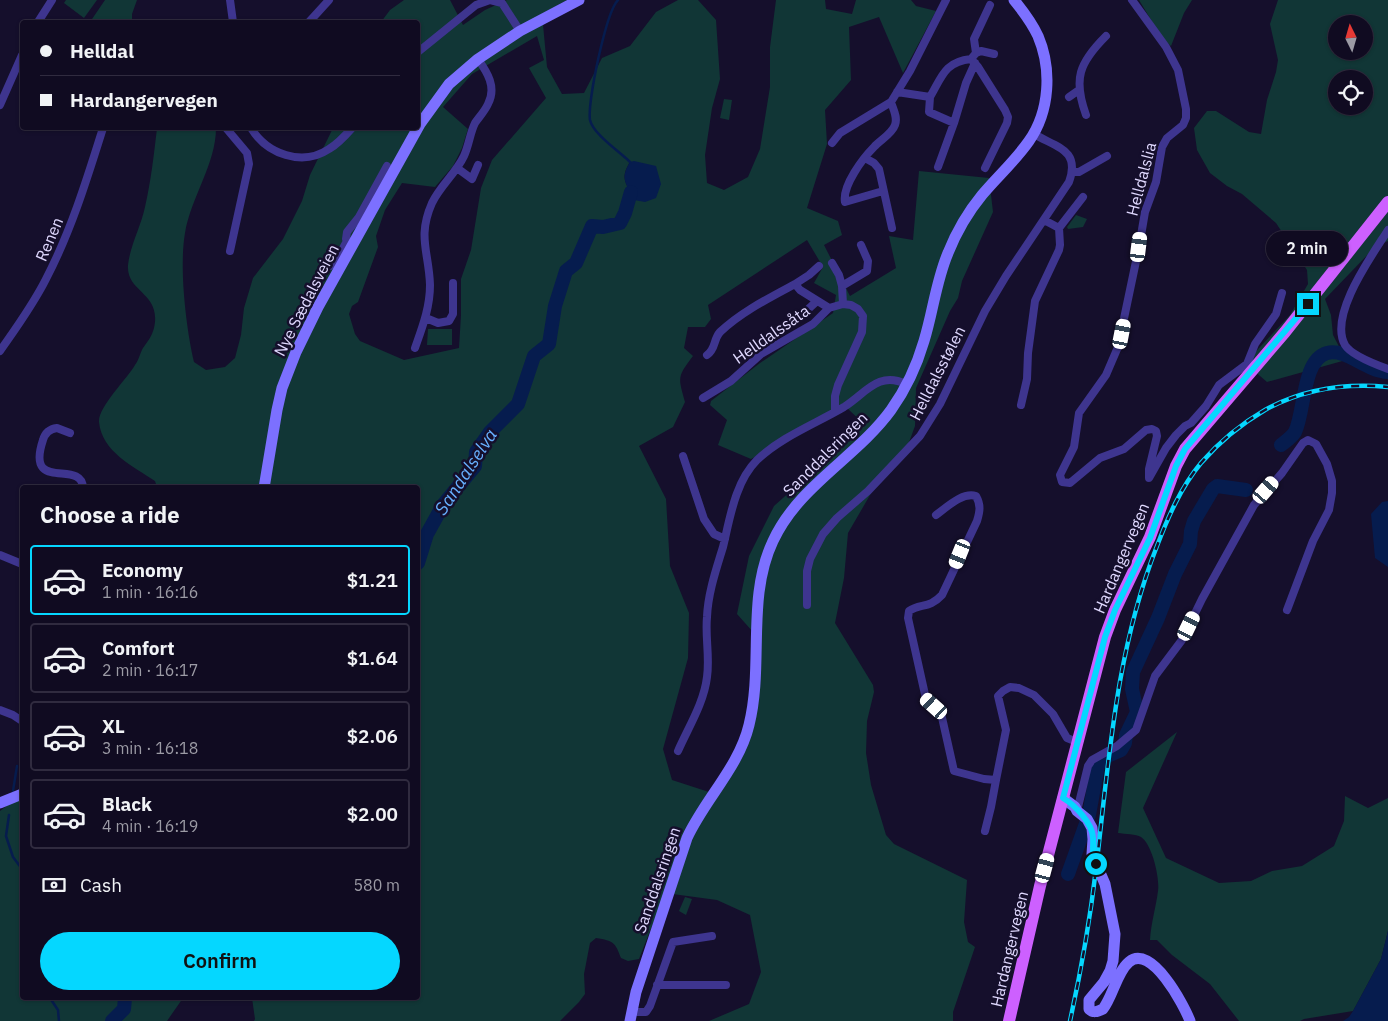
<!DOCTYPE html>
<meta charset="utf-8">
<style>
:root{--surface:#100b21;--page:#19142a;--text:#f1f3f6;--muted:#9c9ba5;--line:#302b3f;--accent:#05d7ff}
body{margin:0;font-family:"IBM Plex Sans",sans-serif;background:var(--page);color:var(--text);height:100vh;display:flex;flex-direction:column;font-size:19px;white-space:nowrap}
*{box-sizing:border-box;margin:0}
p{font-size:16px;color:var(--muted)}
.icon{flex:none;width:28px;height:28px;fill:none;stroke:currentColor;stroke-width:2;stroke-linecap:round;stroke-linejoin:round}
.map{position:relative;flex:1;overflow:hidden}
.panel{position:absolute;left:20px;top:485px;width:400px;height:515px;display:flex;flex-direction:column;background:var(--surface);border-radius:5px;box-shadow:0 1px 4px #0004,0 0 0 1px var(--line)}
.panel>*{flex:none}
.top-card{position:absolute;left:20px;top:20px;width:400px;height:110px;border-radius:5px;box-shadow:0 1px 4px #0004,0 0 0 1px var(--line);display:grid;align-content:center;height:110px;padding:0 20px;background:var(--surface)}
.needle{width:32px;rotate:355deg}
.tools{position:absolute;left:1328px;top:15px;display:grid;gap:10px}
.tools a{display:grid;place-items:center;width:45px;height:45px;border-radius:50%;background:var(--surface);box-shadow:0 1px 4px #0004,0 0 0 1px var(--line);font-size:25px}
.end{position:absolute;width:22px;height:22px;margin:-11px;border:6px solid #05d7ff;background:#111;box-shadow:0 0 0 2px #111}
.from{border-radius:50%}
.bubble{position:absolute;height:35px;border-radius:18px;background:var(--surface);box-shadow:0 1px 4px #0004,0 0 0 1px var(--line);font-size:16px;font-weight:600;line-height:35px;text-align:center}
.car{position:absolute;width:15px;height:30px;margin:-15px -8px;border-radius:6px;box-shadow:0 0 4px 1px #0007;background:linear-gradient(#fff 24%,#345 0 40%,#fff 0 76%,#345 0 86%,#fff 0)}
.top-card b{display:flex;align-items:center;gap:18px;height:48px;font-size:19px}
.top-card b+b{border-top:1px solid var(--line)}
.top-card i{width:12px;height:12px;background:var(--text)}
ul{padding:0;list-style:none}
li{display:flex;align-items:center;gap:15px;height:70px;margin:0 10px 8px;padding:0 10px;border:2px solid var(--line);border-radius:5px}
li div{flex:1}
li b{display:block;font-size:19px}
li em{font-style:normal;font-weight:600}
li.active{border-color:var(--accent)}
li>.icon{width:45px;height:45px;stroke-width:1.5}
h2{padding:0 20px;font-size:22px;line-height:60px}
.pay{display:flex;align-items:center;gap:12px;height:55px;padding:0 20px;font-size:19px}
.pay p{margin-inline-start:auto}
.cta{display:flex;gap:10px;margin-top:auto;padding:10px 20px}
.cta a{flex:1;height:58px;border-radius:30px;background:var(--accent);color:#111;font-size:20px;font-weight:600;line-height:58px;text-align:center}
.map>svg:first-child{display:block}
.green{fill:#113636;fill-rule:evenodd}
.water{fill:#061c4e}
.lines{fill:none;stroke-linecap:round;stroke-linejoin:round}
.stream{stroke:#061c4e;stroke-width:2.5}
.river{stroke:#061c4e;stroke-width:14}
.street{stroke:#3e358f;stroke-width:8}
.secondary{stroke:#7c70ff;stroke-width:11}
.primary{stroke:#cd60ff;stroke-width:12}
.rail-casing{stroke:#05d7ff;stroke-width:4.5}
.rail{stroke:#150f2c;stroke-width:2.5;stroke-dasharray:8;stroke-linecap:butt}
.route{stroke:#05d7ff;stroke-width:6}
.labels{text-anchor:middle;stroke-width:5;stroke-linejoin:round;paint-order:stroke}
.street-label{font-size:16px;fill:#e0d9ff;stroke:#150f2c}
.water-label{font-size:18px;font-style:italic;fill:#67b0ff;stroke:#150f2c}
</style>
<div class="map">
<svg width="1388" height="1021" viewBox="0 0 1388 1021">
<rect width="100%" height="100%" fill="#150f2c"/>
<!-- green -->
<path class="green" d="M 66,0 L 97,0 L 84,18 L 64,3 Z
M 105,0 L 137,0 L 132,14 L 132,22 L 90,22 Z
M 404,0 L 450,0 L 463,25 L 485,10 L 507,0 L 567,0 L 542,14 L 547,67 L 562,94 L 584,93 L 602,58 L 630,46 L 656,12 L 678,0 L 698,0 L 716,20 L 720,79 L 712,108 L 705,155 L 707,183 L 724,190 L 748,177 L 760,149 L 770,87 L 770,47 L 776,0 L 825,0 L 826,9 L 852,14 L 856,0 L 911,0 L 916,6 L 936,11 L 903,73 L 879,17 L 849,27 L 851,80 L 825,110 L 827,144 L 807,208 L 838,221 L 842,235 L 824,245 L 850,296 L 896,268 L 889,236 L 913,240 L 919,171 L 989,178 L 993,212 L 962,281 L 958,298 L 950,311 L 916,388 L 915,426 L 904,456 L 877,483 L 848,533 L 844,578 L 835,623 L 873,685 L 874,692 L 867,721 L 866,753 L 871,785 L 886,835 L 894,844 L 967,880 L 964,922 L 968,942 L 975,947 L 953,1012 L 953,1021 L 709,1021 L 749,1004 L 761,972 L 750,915 L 717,900 L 665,893 L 639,959 L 628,961 L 621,958 C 615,942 614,941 596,938 L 590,943 L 584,974 L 585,994 L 579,1002 L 560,1021 L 254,1021 L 255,1019 L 252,998 L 418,998 L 418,488 L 157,487 L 155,481 C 133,466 102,452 99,422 C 98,407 127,379 135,365 C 139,360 140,353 143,348 C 148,341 152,336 154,328 C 162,292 126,293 128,265 C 130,246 141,226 145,207 C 151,181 154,154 157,128 L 216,128 C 216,164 191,197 185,233 C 179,268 186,327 194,362 L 206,370 L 225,367 L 235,358 L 241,335 L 244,308 L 253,278 L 283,239 L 302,201 L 310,175 L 333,128 L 418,128 L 418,22 L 381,22 L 390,10 ZM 537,36 L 544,60 L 529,68 L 546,98 L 492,160 L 481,188 L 471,250 L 461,279 L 461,315 L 459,348 L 404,360 L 360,341 L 355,334 L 349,314 L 352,306 L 358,302 L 378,247 L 376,236 L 385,210 L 402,183 L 435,187 L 453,166 L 462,148 L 468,129 L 443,107 L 472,74 ZM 630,162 L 634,200 C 627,183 619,180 630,162 ZM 807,240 L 823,267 L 814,283 L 836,295 L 833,313 L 760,363 L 711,401 L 710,405 L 727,420 L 718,445 L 751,459 L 847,408 L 865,425 L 774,506 L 749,556 L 737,614 L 753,632 L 752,726 L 709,792 L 672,780 L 663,749 L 688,658 L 689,613 L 670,566 L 666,499 L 639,446 L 673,427 L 685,402 C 678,377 677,377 693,356 L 684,348 L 688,327 L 705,327 L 711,319 L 708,305 Z
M 1139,0 L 1192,0 L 1184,13 L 1171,46 L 1162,38 Z
M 1278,0 L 1388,0 L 1388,241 L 1376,246 L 1325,299 L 1331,315 L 1333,335 L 1346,360 L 1267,382 L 1245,363 L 1290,315 L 1308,284 L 1307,270 L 1276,223 L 1242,194 L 1227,186 L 1210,173 L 1197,150 L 1194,128 L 1207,111 L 1216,111 L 1249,132 L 1261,134 L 1267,100 L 1276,72 L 1278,60 L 1270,24 ZM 1336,24 L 1364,24 L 1364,51 L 1336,51 ZM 1336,79 L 1364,79 L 1364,106 L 1336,106 Z
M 724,99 L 732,100 L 729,120 L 720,118 Z
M 1076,215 L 1087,219 L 1083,227 L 1068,229 L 1067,227 Z
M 428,329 L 452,329 L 452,345 L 427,345 Z
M 1177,732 L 1143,808 L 1166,858 L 1219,883 L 1251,881 L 1272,871 L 1302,866 L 1334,846 L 1344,821 L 1345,796 L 1368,808 L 1388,798 L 1388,931 L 1381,959 L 1353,1011 L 1304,1019 L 1300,1021 L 1239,1021 L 1210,984 L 1172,955 L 1157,940 L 1150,940 C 1151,923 1156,907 1158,891 C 1160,878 1152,844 1141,837 C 1136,834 1125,834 1118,833 L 1126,772 Z
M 22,794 L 22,998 L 183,998 L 167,1021 L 0,1021 L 0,811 Z
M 685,897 L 692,899 L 686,915 L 679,911 Z"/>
<!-- water -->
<path class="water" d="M 634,161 L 656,166 L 661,184 L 656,198 L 645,202 L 634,200 C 627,184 619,180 630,162 Z
M 1388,501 L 1388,567 L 1375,558 L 1371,514 L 1382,502 Z
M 1388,931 L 1388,1021 L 1343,1021 L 1349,1017 L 1353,1011 L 1381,959 Z"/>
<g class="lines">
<!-- stream -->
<path class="stream" d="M 618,0 C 606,12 587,103 590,120 C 593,134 620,152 630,162
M 13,791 L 17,766
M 9,815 L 6,836 L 13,857 L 22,869
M 50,998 L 58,1010 L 59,1021"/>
<!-- river -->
<path class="river" d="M 1281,445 C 1286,441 1291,438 1295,432 C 1305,412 1302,360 1327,353 C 1347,348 1365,371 1388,372
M 418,563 L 427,534 L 443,505 L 475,466 L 476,452 L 490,432 L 518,404 L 534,356 L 549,344 L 555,306 L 566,271 L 576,263 L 592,226 L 603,227 L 620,223 L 625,213 L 631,192
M 1068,874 L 1089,815 L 1098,765 L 1105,757 L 1121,750 L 1125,743 L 1126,735 L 1137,712 L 1132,689 L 1133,672 L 1158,618 L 1175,574 L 1190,544 L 1191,531 L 1194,521 L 1213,489 L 1217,486 L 1246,490
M 112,1021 L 124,1009 L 125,998"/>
<!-- street -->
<path class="street" d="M 230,0 L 233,22
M 1132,0 L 1166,47 L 1178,70 L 1186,109 L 1186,118 L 1183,125 L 1167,138 L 1162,147 L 1156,182 L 1145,212 L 1139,247 L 1118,347 L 1106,375 L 1079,413 L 1074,447 L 1060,475 L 1062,482 L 1070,483 L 1100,458 L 1124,449 L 1146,430 L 1152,429 L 1156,431 L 1157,436 L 1149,469 L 1149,478 L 1166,448 L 1176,435 L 1185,426 L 1191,423 L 1206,406 L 1219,385 L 1247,364 L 1255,344 L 1276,314 L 1282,293
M 38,22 L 52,0
M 309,22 L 329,0
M 418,52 L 476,5 L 490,0 L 502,3 L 520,31
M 976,53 L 981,51 L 994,54
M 971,59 L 976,53 L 974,39 L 990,5
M 897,92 L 930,97 C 942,77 944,62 971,59 L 978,67 L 1005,110 L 1008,117 L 1007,123 L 985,168
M 930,97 L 929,112 L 954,123 L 966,83 L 975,63
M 1069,97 L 1079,90
M 0,105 L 22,55
M 1086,115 C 1073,79 1079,63 1106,36
M 226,128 L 247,153 L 249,164 L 230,251
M 251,128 C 267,154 302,167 329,149 C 338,144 345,136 352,128
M 832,143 L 840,133 L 891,102 L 910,71 L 946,0
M 865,158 L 874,163 L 879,169 L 892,228
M 938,167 L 954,123
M 457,168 L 472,179 L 478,165
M 1073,172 L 1079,172 L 1107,156
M 883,191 L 845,202 C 842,186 863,158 874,147 C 880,140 892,134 895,125 C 898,117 893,109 891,102
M 1059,228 L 1083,197
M 1388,230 C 1373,254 1328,315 1345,345 C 1351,355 1377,365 1388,369
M 353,244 L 346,239 L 347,232 L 359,217 L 387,166
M 832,263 L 839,275 L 842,286
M 318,280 L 323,270 L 335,263 L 347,241
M 795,284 L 809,275 L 819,266
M 843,304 L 842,286 L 867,271 L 868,261 L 861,245
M 805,312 L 817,301
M 426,318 L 438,323 L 449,321 L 453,314 L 453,283
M 415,348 C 422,328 430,308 430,285 C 429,252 417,237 432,203 C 440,186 456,173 464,156 C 469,145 470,133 475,123 C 479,117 485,111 488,104 C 497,87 487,72 478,59
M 0,351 C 16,328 33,305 46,279 C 71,231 87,179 103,128
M 707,355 C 716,349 713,340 720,332 C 741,312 769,298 795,284 L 800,290 L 829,308
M 703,398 L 731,381 L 761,354 L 813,324 L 829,308 L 843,304 L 851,305 L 858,309 L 863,316 L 862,332 L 838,385 L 835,396 L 835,411
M 1021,405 L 1027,379 L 1028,353 L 1035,301 L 1059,250 L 1060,245 L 1059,228 L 1044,220
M 70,433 L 57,428 C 49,429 45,433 43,440 C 25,494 82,458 83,488
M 683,456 L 704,519 L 714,534 L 725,539
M 936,515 C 947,507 962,492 976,496 C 981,505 980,511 977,521 L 942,595 C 929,609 920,603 909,611 L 908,618 L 926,699 L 941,713 L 954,771 L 984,779 L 996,780 L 1006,730 L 998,696 L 1003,691 L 1010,687 L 1019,688 L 1034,695 L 1053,714 L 1067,738 L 1077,742
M 0,555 L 22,564
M 807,605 L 807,571 L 810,559 L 823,534 L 837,518 L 868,491 L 920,436 L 940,404 L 985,311 L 1006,276 L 1069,182 C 1081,149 1055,147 1034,134
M 0,710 L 13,715 L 22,721
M 678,751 C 688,728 704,703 707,677 C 710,657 705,637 707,617 C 708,593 716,570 723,547 C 730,518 735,482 757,460 C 781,437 815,424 844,407 C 866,393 878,371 906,384
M 1077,811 L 1088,766 L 1092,760 L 1117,746 L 1136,730 L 1155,676 L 1182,640 L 1202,599 L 1254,505 L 1282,473 L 1303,443 L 1308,440 L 1316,444 L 1327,464 L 1332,481 L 1332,493 L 1329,510 L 1313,541 L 1287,610
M 985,831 L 991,807 L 996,780
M 657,985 L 726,985
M 631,1012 L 646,1012 L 650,1006 L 673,942 L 712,936"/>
<!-- secondary -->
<path class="secondary" d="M 264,488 L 277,410 L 282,388 L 296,352 L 318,307 L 420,124 L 449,84 L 478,59 L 520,31 L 579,0
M 1063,798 L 1075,807 L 1077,811 L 1087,819 L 1092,828 L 1093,839 L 1092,854 L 1105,884 L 1115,934 L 1113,961 L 1110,971 L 1104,982 L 1089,1000 L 1089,1009 C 1093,1013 1097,1012 1103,1009 C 1113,996 1117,972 1129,962 C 1151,943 1184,1005 1190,1021
M 0,803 L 22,794
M 630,1021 L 636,992 L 687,838 C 705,799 739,767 749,725 C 764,665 746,598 773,541 C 799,485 856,458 891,410 C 906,389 917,365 924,341 C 933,312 936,281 948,253 C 956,233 968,212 982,195 C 997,177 1015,161 1029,141 C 1050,111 1052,69 1038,36 C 1032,23 1023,11 1014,0"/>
<!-- primary -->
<path class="primary" d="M 1009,1021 L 1040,886 L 1105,637 L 1115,610 L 1150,537 L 1176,466 L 1185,449 L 1285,332 L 1388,202"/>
<defs>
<path id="rail" d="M 1070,1021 C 1081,971 1090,920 1096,869 C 1109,759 1116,650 1157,546 C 1168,517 1181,487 1201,463 C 1220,441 1241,424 1265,410 C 1303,389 1346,383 1388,387"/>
</defs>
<!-- rail casing -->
<use href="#rail" class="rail-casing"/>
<!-- rail -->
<use href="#rail" class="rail"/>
</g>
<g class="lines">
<!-- route -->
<path class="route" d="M 1096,864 C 1091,854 1094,847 1093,837 C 1092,823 1075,805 1063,798 L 1105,637 L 1115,610 L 1150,538 L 1176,466 L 1185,449 L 1308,304"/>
</g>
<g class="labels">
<!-- street labels -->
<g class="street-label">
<text transform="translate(1141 179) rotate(-75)" y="6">Helldalslia</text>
<text transform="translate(49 239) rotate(-67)" y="6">Renen</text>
<text transform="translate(306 300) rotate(-63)" y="6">Nye Sædalsveien</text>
<text transform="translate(771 334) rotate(-35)" y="6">Helldalssåta</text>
<text transform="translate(937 373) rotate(-63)" y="6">Helldalsstølen</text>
<text transform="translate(825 454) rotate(-45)" y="6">Sanddalsringen</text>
<text transform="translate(1121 558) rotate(-67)" y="6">Hardangervegen</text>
<text transform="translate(657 880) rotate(-71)" y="6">Sanddalsringen</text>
<text transform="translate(1009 949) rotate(-77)" y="6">Hardangervegen</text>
</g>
<!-- water labels -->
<g class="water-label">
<text transform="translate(466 472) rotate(-57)" y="6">Sandalselva</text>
</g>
</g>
</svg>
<div class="tools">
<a><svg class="needle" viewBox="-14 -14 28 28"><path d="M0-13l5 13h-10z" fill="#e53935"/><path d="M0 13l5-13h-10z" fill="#9c9ba5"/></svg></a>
<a><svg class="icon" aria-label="locate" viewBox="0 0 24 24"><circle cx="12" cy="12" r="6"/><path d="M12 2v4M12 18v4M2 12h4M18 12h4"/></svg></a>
</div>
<i class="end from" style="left:1096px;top:864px"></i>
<i class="end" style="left:1308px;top:304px"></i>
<div class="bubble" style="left:1266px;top:231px;width:82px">2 min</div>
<i class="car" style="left:1139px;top:247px;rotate:7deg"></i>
<i class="car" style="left:1122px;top:334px;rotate:11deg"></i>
<i class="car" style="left:1266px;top:490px;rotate:41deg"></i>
<i class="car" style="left:960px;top:554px;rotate:202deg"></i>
<i class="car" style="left:1189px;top:626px;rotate:26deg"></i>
<i class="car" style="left:934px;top:706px;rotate:312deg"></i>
<i class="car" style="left:1045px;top:868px;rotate:15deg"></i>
<div class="top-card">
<b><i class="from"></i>Helldal</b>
<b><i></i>Hardangervegen</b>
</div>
<section class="panel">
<h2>Choose a ride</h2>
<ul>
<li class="active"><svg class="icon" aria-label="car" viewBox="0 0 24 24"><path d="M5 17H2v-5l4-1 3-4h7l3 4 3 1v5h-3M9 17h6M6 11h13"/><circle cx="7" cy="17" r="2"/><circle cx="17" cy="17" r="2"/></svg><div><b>Economy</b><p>1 min · 16:16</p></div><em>$1.21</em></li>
<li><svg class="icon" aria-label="car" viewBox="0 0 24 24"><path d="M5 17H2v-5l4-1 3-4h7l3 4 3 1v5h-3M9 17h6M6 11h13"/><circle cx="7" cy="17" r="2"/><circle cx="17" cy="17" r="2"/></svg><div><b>Comfort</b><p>2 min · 16:17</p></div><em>$1.64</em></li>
<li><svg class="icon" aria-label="car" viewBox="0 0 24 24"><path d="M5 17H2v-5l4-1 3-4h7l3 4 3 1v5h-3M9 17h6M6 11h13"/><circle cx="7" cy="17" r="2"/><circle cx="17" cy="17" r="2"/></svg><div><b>XL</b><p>3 min · 16:18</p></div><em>$2.06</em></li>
<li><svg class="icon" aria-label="car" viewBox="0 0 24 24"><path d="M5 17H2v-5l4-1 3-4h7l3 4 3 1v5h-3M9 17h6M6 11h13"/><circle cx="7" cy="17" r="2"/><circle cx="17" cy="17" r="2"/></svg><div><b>Black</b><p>4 min · 16:19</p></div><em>$2.00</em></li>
</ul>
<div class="pay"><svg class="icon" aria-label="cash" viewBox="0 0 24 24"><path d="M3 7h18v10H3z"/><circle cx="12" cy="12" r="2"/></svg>Cash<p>580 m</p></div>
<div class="cta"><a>Confirm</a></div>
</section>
</div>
